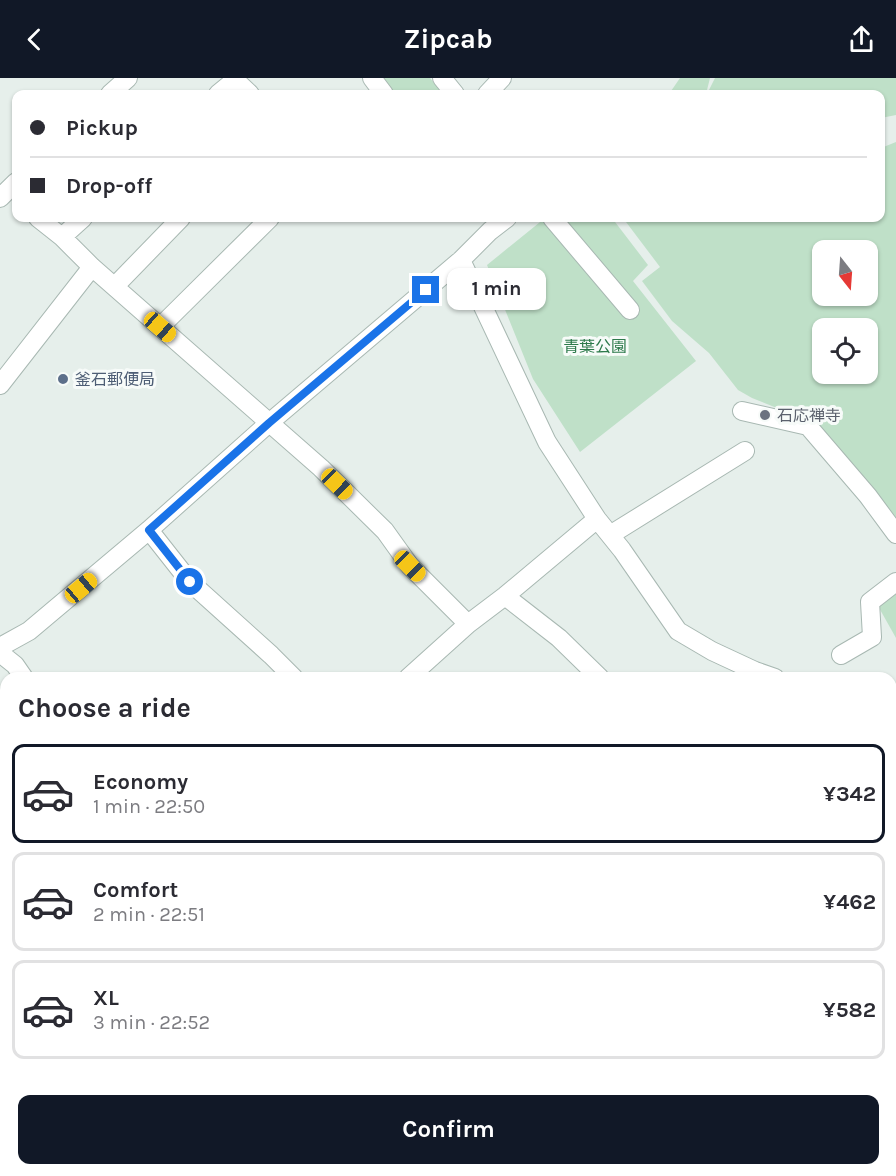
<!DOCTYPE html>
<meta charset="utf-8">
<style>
:root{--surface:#fff;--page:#f7f7f7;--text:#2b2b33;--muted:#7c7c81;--line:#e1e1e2;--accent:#111827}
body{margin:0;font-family:Karla,"Noto Sans JP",sans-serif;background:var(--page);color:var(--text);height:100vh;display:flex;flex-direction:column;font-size:22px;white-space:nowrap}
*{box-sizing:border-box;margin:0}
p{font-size:20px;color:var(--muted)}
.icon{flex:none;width:33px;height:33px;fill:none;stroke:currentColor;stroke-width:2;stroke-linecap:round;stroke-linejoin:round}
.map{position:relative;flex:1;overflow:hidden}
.details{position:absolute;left:0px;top:594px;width:897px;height:504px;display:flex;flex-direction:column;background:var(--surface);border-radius:18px 18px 0 0;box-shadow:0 2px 4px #0004}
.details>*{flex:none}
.banner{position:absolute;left:12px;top:12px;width:873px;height:132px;border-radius:12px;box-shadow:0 2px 4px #0004;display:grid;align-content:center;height:132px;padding:0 18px;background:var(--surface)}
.needle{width:39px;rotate:163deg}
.controls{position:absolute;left:812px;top:162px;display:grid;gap:12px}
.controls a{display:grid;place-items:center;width:66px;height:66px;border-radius:12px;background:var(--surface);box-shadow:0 2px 4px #0004;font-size:30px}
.end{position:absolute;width:27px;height:27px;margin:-14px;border:8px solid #1a73e8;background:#fff;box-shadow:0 0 0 3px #fff}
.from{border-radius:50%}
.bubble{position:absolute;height:42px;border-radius:12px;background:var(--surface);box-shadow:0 2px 4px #0004;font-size:20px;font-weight:700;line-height:42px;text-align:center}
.car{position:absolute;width:18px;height:36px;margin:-18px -9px;border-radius:8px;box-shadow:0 0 4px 2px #0007;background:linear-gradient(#f5c518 24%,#345 0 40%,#f5c518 0 76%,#345 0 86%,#f5c518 0)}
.banner b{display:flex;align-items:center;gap:21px;height:57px;font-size:22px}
.banner b+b{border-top:2px solid var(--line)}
.banner i{width:15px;height:15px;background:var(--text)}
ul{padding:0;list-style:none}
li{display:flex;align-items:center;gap:18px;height:99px;margin:0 12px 9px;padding:0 6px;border:3px solid var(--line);border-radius:12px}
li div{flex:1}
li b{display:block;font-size:22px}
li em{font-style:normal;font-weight:700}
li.active{border-color:var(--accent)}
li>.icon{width:54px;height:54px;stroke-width:1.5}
h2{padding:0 18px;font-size:27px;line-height:72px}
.primary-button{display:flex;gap:12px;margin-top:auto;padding:12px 18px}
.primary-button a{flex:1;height:69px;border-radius:12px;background:var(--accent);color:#fff;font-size:24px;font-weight:700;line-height:69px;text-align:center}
header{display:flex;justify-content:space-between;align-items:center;height:78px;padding:0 18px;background:var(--accent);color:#fff;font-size:27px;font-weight:700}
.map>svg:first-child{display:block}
.green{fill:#bfe0c8;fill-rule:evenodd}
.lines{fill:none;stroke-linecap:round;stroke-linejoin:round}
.minor-casing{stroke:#a8b8b2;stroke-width:20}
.minor{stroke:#fff;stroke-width:18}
.route{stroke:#1a73e8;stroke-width:8}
.service-dot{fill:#5c6f8a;stroke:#f7fbf9;stroke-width:2}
.worship-dot{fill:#6b7280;stroke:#f7fbf9;stroke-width:2}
.labels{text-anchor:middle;stroke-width:6;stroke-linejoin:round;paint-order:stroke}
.park-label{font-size:16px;fill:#2d7a4b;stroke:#f7fbf9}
.service-label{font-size:16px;fill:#4e5e75;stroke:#f7fbf9;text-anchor:start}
.worship-label{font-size:16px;fill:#5b616d;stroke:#f7fbf9;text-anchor:start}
</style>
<header><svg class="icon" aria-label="back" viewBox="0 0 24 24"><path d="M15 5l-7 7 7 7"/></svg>Zipcab<svg class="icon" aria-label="share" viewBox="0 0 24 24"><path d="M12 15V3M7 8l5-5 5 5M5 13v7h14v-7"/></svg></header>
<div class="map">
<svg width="896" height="1098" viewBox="0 0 896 1098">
<rect width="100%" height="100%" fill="#e6efeb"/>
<!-- green -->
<path class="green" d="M 382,0 L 430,0 L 443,16 L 395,16 Z
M 680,0 L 710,0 L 706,16 L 669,16 Z
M 715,0 L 896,0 L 896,37 L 881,40 L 880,16 L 707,16 Z
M 896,64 L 896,441 L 809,343 L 752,320 L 738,312 L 709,275 L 672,243 L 642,203 L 660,189 L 623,140 L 880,140 L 881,70 ZM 822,172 L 867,172 L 867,218 L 822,218 ZM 822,250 L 867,250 L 867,296 L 822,296 Z
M 545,140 L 612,140 L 648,187 L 633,203 L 696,283 L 580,374 L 533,301 L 487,187 Z
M 896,512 L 896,560 L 878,528 Z
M 0,955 L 6,955 L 6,1092 L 134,1092 L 136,1098 L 0,1098 Z
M 476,1092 L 745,1092 L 746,1098 L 482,1098 Z"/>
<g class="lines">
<defs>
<path id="minor" d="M 233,0 L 250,16
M 372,0 L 384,16
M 442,0 L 455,16
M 110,16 L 128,0
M 218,16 L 235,2
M 487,16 L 502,0
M 0,120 L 16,104
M 38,140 L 62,159 L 92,189 L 321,390 L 385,453 L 410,488 L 468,546
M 552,140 L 630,232
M 62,159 L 83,140
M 461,182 L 547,364 L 597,441 L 622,472 L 678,553 L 712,573 L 755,593 L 775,600
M 115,208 L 181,140
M 160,249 L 270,140
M 0,307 L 92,189
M 742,333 L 808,348 L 868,418 L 896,456
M 149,452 L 190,504 L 271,577 L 294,600
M 610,457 L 745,373
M 505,518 L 559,560 L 600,600
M 0,569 L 29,553 L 149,452 L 269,345 L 461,182 L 490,153 L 507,140
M 0,575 L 15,587 L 24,600
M 841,577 L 872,559 L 870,524 L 896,504
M 408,600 L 468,546 L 505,518 L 597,441
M 891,632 L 896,629
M 891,705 L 896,711
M 891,786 L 896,782
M 891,894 L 896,903
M 358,1092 L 362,1098
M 800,1098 L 800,1092"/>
</defs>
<!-- minor casing -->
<use href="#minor" class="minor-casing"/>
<!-- minor -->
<use href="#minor" class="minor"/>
</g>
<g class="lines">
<!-- route -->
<path class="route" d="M 190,504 L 149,452 L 269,345 L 426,212"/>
</g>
<!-- markers -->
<circle class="service-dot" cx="63" cy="301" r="6"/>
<circle class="worship-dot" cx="765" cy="337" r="6"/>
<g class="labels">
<!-- park labels -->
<g class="park-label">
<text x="595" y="274">青葉公園</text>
</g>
<!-- service labels -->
<g class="service-label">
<text x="75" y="307">釜石郵便局</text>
</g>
<!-- worship labels -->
<g class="worship-label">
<text x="777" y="343">石応禅寺</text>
</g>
</g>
</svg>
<div class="controls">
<a><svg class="needle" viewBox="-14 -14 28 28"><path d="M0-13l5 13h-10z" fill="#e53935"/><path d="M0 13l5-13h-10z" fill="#7c7c81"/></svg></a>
<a><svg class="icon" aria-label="locate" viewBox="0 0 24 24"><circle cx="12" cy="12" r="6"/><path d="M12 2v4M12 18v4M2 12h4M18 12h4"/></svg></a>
</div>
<i class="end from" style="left:190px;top:504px"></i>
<i class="end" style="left:426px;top:212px"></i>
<div class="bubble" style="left:447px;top:190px;width:99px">1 min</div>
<i class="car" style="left:160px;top:249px;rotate:131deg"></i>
<i class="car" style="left:337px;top:406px;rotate:134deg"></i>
<i class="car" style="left:410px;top:488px;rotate:135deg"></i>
<i class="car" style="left:81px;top:510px;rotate:50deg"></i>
<div class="banner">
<b><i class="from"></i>Pickup</b>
<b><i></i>Drop-off</b>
</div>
<section class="details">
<h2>Choose a ride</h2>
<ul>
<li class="active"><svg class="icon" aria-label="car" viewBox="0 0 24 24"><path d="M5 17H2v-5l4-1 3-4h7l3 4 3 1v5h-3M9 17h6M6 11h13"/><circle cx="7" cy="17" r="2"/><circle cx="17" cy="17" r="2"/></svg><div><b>Economy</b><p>1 min · 22:50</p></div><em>¥342</em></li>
<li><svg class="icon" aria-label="car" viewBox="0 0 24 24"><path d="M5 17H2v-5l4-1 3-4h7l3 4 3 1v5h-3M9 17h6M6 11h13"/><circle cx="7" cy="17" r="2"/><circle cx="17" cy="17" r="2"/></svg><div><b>Comfort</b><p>2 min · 22:51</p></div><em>¥462</em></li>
<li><svg class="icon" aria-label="car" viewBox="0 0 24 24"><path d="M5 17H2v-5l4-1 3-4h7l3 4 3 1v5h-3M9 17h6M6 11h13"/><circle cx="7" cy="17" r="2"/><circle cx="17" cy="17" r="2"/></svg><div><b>XL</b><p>3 min · 22:52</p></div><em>¥582</em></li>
</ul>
<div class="primary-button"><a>Confirm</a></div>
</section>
</div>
